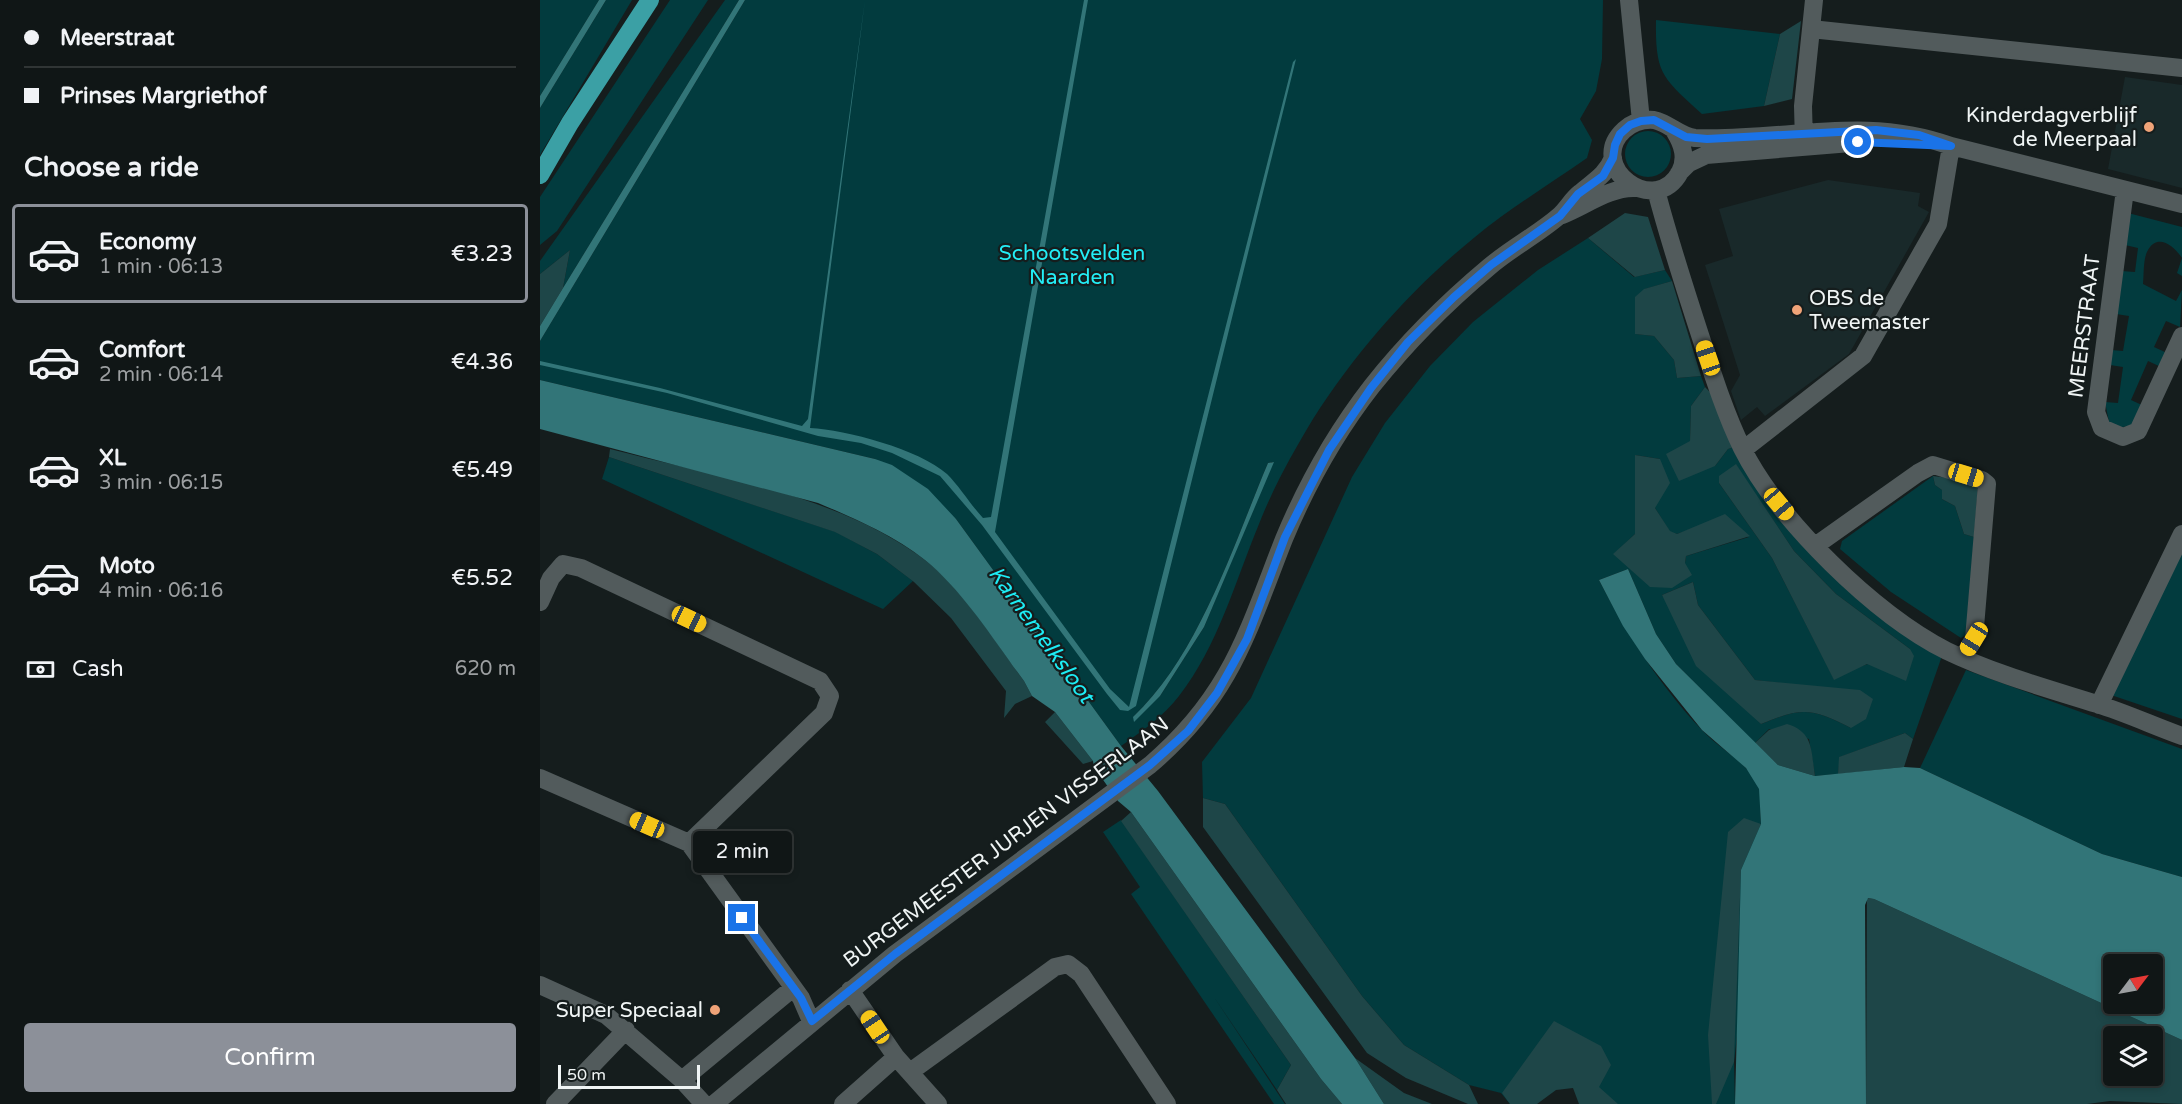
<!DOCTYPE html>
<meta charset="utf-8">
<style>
:root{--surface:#101616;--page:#1e2323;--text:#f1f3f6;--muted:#9c9fa1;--line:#303535;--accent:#8c9099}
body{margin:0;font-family:"Varela Round",sans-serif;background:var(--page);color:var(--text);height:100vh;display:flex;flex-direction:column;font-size:22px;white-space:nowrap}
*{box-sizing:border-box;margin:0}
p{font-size:20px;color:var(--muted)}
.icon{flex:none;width:33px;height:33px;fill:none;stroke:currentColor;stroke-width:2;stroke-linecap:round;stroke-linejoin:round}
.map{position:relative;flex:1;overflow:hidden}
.side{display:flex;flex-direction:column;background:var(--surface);width:540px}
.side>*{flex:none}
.banner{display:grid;align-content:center;height:132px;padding:0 24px;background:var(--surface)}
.needle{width:39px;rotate:58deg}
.buttons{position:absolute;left:1563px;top:954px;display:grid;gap:12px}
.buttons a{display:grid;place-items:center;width:60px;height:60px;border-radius:6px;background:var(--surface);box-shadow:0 3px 9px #0003,0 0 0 2px var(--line);font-size:30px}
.scale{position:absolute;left:18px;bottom:15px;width:142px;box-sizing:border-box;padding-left:6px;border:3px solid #f0f5f5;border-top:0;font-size:16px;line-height:21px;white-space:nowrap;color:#f0f5f5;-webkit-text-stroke:4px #151d1d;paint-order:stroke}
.end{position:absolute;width:27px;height:27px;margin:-14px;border:8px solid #1a73e8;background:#fff;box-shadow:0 0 0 3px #fff}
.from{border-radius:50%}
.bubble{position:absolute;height:42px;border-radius:6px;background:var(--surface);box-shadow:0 3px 9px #0003,0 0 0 2px var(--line);font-size:20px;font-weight:600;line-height:42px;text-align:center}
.car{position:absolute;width:18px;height:36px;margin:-18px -9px;border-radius:8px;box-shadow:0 0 4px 2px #0007;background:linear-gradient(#f5c518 24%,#345 0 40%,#f5c518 0 76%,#345 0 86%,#f5c518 0)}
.banner b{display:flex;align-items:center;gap:21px;height:57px;font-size:22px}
.banner b+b{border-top:2px solid var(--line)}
.banner i{width:15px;height:15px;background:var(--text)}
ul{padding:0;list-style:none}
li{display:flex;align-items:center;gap:18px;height:99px;margin:0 12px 9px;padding:0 12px;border:3px solid transparent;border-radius:6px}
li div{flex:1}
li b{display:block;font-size:22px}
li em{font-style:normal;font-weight:600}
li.on{border-color:var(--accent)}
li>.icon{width:54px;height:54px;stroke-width:1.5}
h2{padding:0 24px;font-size:27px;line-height:72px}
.pay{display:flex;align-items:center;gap:15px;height:66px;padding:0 24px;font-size:22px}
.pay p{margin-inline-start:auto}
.cta{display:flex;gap:12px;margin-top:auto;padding:12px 24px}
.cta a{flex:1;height:69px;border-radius:6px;background:var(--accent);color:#fff;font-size:24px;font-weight:600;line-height:69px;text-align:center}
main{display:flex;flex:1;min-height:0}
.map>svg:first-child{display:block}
.built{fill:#19292a}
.green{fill:#023b3e;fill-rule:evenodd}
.forest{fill:#1e4648;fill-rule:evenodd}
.water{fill:#327578;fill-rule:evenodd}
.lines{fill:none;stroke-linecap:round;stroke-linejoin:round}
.minor{stroke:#525b5c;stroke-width:18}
.major{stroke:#3ba0a5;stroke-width:18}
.route{stroke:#1a73e8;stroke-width:8}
.poi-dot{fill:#efa378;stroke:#151d1d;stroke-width:2}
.labels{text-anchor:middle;stroke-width:4.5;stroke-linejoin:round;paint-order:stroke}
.poi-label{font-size:21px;fill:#f0f5f5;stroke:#151d1d;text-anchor:end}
.park-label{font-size:21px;fill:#23eef6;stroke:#151d1d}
.street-label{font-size:21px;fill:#f0f5f5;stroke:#151d1d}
.water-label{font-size:22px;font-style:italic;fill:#1decf4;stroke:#151d1d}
</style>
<main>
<section class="side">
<div class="banner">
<b><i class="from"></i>Meerstraat</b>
<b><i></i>Prinses Margriethof</b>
</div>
<h2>Choose a ride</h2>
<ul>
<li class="on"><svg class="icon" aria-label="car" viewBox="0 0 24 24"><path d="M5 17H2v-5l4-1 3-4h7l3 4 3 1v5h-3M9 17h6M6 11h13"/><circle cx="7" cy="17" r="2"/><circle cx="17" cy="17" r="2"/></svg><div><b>Economy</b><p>1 min · 06:13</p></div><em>€3.23</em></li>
<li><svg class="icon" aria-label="car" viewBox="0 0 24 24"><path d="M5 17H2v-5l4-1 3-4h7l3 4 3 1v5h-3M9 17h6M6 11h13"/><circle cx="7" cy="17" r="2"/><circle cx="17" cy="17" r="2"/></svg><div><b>Comfort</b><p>2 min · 06:14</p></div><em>€4.36</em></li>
<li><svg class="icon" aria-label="car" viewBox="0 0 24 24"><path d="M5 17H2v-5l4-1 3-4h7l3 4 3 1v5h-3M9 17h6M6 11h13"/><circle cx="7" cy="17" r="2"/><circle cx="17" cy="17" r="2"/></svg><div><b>XL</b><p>3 min · 06:15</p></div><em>€5.49</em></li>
<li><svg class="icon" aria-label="car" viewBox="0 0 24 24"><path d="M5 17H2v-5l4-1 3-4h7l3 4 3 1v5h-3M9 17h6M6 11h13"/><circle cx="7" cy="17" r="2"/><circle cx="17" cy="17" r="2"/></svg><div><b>Moto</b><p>4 min · 06:16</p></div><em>€5.52</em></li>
</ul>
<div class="pay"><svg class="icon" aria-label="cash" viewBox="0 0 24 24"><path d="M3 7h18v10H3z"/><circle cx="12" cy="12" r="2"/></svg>Cash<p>620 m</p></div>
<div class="cta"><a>Confirm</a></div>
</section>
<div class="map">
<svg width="1642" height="1104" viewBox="0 0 1642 1104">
<rect width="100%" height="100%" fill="#151d1d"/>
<!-- built -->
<path class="built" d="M 1585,77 L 1642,85 L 1642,188 L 1568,169 Z
M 1288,180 L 1380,193 L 1378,206 L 1389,212 L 1309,354 L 1225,416 L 1217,407 L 1201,420 L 1191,391 L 1200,375 L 1165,265 L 1193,256 L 1179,209 Z"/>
<!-- green -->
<path class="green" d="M 0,0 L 59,0 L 0,96 Z
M 66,0 L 92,0 L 0,155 L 0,108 Z
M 130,0 L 168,0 L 17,231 L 0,245 L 0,197 Z
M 185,0 L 199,0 L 23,288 L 30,250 L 0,274 L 0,261 Z
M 205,0 L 1063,0 L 1062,59 L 1056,91 L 1040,119 L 1052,140 L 1047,158 C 1010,184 970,208 935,237 C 872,288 817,350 773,419 C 753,452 733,488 719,524 C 695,582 678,646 639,696 C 623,717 602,731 581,746 L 416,519 L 335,459 L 0,380 L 0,341 ZM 733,462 L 664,627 L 620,696 L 593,717 C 659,655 693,546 728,463 Z
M 1116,20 L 1240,34 L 1224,106 L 1162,114 C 1123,78 1115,75 1116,20 Z
M1085 154a23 23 0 1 1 46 0a23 23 0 1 1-46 0Z
M 1588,213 L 1642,227 L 1642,276 L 1637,273 L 1642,258 C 1635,247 1618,232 1608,250 C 1603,258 1604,274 1603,284 L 1636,301 L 1642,290 L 1640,327 L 1626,321 L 1614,347 L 1627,353 L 1621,367 L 1608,361 L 1591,400 L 1604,406 L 1596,423 C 1584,428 1579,429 1569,422 L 1565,402 L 1578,403 L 1583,367 L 1570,365 L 1571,350 L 1583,351 L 1589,316 L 1576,314 L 1581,271 L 1595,272 L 1598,248 L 1585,245 Z
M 1048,238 L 1094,277 L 1125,270 L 1132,281 L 1105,289 L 1096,334 L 1114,336 L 1134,360 L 1137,378 L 1161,376 L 1165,387 L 1151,406 L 1150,441 L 1175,466 L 1188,449 L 1197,446 L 1241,516 L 1403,653 L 1373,739 L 1365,733 L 1300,757 L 1298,774 L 1275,776 L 1269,739 L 1229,729 L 1215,743 L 1136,664 L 1116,634 L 1088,569 L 1059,580 C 1087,634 1120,686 1162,730 C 1180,750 1209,762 1219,788 C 1222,798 1220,814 1221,824 L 1194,1062 L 1195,1104 L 1048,1104 L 1022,1076 L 970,1104 L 961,1093 L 929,1085 L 864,1045 L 822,996 L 685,804 L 663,798 L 662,762 L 711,698 L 812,477 L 845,423 L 890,366 L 933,322 L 998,270 ZM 1095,455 L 1120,459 L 1115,508 L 1130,532 L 1137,534 L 1154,528 L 1209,537 L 1146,556 L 1145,563 L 1074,554 L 1095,534 ZM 1196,465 L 1254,551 L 1296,594 L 1370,649 L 1308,671 L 1294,679 L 1232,558 L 1179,483 ZM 1153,582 L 1158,605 L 1215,680 L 1256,685 L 1311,728 C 1272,708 1262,707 1221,724 L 1122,595 Z
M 69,457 L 296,532 L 337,554 L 373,581 L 343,609 L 62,479 Z
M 1393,476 L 1395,485 L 1402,490 L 1402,499 L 1415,506 L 1424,534 L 1434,537 L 1426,635 L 1421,638 L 1351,592 L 1300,549 L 1302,541 Z
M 1642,542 L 1642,719 L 1571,695 Z
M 1426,670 L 1642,749 L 1642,877 L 1562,854 L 1380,768 Z
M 581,820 L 751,1065 L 737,1090 L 674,997 L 745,1104 L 734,1104 L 591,894 L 600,887 L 563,832 Z"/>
<!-- forest -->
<path class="forest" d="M 1261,21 L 1252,99 L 1224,106 L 1240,34 Z
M 1085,213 L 1108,217 L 1125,270 L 1095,277 L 1048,238 Z
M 30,250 L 23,288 L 0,326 L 0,274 Z
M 1132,281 L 1161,376 L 1137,378 L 1134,360 L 1114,336 L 1095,334 L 1095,297 L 1104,289 Z
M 1165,387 L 1172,394 L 1197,446 L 1188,449 L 1175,466 L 1139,481 L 1126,454 L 1150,441 L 1151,406 Z
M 70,449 C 174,476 305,496 390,564 C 428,595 455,642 484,681 L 492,696 L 475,704 L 464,718 L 466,691 L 411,618 L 374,582 L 337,554 L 295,532 L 69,457 Z
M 1095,455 L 1120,459 L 1130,483 L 1115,508 L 1130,531 L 1137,534 L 1185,514 L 1210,536 L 1146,556 L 1145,563 L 1152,575 L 1132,588 L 1110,587 L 1073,554 L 1095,534 Z
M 1196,464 L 1254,551 L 1296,594 L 1370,649 L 1374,656 L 1366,681 L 1327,664 L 1294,680 L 1232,558 L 1179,483 L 1179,476 Z
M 1393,476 L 1434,481 L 1438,486 L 1434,537 L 1424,534 L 1415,506 L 1402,499 L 1402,490 L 1395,485 Z
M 1153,582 L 1158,605 L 1215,680 L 1320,690 L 1333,699 L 1326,719 L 1311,728 C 1272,708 1262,707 1221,724 L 1156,666 L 1122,595 Z
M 515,712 L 553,761 L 543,764 L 505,722 Z
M 1247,724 C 1274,732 1271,751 1275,776 L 1238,765 L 1215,743 L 1229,730 Z
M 1365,733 L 1373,739 L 1364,767 L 1298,774 L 1299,757 Z
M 663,798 L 685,804 L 822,996 L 864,1045 L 929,1085 L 938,1104 L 928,1104 L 866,1078 L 827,1053 L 663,827 Z
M 591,812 L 781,1079 L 802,1104 L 746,1104 L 737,1090 L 751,1065 L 581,821 Z
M 1204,818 L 1221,824 L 1201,870 L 1194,1062 L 1176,1104 L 1172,1104 L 1168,1035 L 1188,832 Z
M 1327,898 L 1334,899 L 1642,1040 L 1642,1104 L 1570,1101 L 1547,1104 L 1326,1104 ZM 1574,1036 L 1612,1036 L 1612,1076 L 1574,1076 Z
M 1014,1021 L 1061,1046 L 1071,1065 L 1059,1087 L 1078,1104 L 1039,1104 L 1033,1088 L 1016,1090 L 997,1104 L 970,1104 L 962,1093 Z
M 815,1058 L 864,1093 L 892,1104 L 844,1104 Z"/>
<!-- water -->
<path class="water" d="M 59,0 L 66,0 L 0,108 L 0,96 Z
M 199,0 L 205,0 L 0,341 L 0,326 L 23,288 Z
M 325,0 L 270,428 C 306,430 379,449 407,474 C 420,487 430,504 443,518 L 451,517 L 544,0 L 548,0 L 455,532 L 570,689 L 589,707 L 753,62 L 756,59 L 596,706 L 588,711 L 580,710 L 567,694 L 442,525 L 400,476 L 352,453 L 321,443 L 278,436 L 127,393 L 0,365 L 0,361 L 120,388 L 262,426 L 268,419 Z
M 0,380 L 335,459 L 352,465 L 388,489 L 416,519 L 581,746 L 618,791 L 815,1058 L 844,1104 L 802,1104 L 781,1079 L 591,812 L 578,801 L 554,767 L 553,761 L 515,712 L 492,696 L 484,681 C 455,642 428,598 391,565 C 360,538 316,519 278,503 L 0,429 Z
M 734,462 L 664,627 L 620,696 L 594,722 L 593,717 C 659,655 693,546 728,463 Z
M 1088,569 L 1116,634 L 1136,664 L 1238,765 L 1275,776 L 1364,767 L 1380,768 L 1562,854 L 1642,877 L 1642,1040 L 1334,899 L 1328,898 L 1325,905 L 1326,1104 L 1195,1104 L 1201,870 L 1221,824 L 1219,789 L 1206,768 L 1162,730 L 1105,659 L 1083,626 L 1059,580 ZM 1574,964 L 1612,964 L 1612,1004 L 1574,1004 Z"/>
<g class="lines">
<!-- minor -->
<path class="minor" d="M 1089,0 L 1101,121
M 1271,29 L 1642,68
M 1135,132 C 1143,145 1147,158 1140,172 C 1115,219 1045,166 1084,130 C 1092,123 1102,119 1114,120 C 1129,123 1139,136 1155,138 C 1245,142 1322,114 1411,146 L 1642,204
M 1264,142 L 1263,106 L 1274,0
M 1139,173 L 1149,163 L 1166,155 L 1323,142
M 1116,190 C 1129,240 1145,289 1161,338 C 1173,375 1185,413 1202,448 C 1238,520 1335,615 1407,651 C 1455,674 1506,688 1557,704 C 1586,713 1614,726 1642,736
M 1585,190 L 1556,412 L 1562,428 L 1583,437 L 1598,431 L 1642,336
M 1022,215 C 1045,206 1070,187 1095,188
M 1203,450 L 1323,356 L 1398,224 L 1411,146
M 1275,546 L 1378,473 L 1393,465 L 1442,480 L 1447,484 L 1434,639 L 1423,657
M 0,602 L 11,578 L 23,564 L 41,568 L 280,681 L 290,696 L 284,713 L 149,843
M 1559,705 L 1642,534
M 0,778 L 149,843 L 261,998 L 271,1021
M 0,985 L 66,1015 L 142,1080 L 164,1104
M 310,990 L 356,1057 L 398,1104
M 370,1072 L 515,967 L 528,964 L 541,974 L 627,1104
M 142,1080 L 253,988
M 15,1104 L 86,1030
M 174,1104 L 355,954 L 610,765 C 691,696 707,633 744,539 C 766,486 797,431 832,386 C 867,342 906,303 949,267 C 971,248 997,235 1019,216 C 1027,209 1032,199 1040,193 C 1054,181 1066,175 1073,158
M 303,1104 L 356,1057"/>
<!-- major -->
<path class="major" d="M 0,175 L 30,123 L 110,0"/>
</g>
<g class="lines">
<!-- route -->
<path class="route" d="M 202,918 L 261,998 L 272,1021 L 355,954 L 610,765 L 648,731 L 677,693 L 707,639 L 745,537 L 789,450 L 831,388 L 868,342 L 914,297 L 951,265 L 1020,216 L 1038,194 L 1063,176 L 1073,158 L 1075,145 L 1080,134 L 1090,125 L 1101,121 L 1114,120 L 1146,137 L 1167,139 L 1336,130 L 1379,135 L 1411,146 L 1318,142"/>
</g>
<!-- markers -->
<g class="poi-dot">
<circle cx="1609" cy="127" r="6"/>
<circle cx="1257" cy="310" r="6"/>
<circle cx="175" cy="1010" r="6"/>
</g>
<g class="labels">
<!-- poi labels -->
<g class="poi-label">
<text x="1597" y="122">Kinderdagverblijf<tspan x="1597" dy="24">de Meerpaal</tspan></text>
<text x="1269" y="305" text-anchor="start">OBS de<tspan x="1269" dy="24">Tweemaster</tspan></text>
<text x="163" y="1017">Super Speciaal</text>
</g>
<!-- park labels -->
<g class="park-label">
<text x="532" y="260">Schootsvelden<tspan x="532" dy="24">Naarden</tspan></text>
</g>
<!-- street labels -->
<g class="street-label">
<text transform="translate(1544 326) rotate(-83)" y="7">MEERSTRAAT</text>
<text transform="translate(466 842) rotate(-37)" y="7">BURGEMEESTER JURJEN VISSERLAAN</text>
</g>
<!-- water labels -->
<g class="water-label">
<text transform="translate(502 634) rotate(54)" y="8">Karnemelksloot</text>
</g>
</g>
</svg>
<div class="buttons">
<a><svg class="needle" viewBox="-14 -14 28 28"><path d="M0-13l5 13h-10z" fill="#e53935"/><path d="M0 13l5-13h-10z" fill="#9c9fa1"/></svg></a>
<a><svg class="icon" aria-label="layers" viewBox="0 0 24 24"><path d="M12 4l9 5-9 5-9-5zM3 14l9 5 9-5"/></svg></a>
</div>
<div class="scale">50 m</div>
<i class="end from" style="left:1318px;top:142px"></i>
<i class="end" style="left:202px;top:918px"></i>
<div class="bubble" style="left:153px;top:831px;width:99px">2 min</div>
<i class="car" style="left:1168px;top:358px;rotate:341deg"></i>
<i class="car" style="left:1426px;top:475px;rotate:107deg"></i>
<i class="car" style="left:1239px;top:504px;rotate:140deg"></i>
<i class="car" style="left:149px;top:619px;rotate:115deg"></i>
<i class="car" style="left:1434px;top:639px;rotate:212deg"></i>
<i class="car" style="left:107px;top:825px;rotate:294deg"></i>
<i class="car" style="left:335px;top:1027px;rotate:326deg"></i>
</div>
</main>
